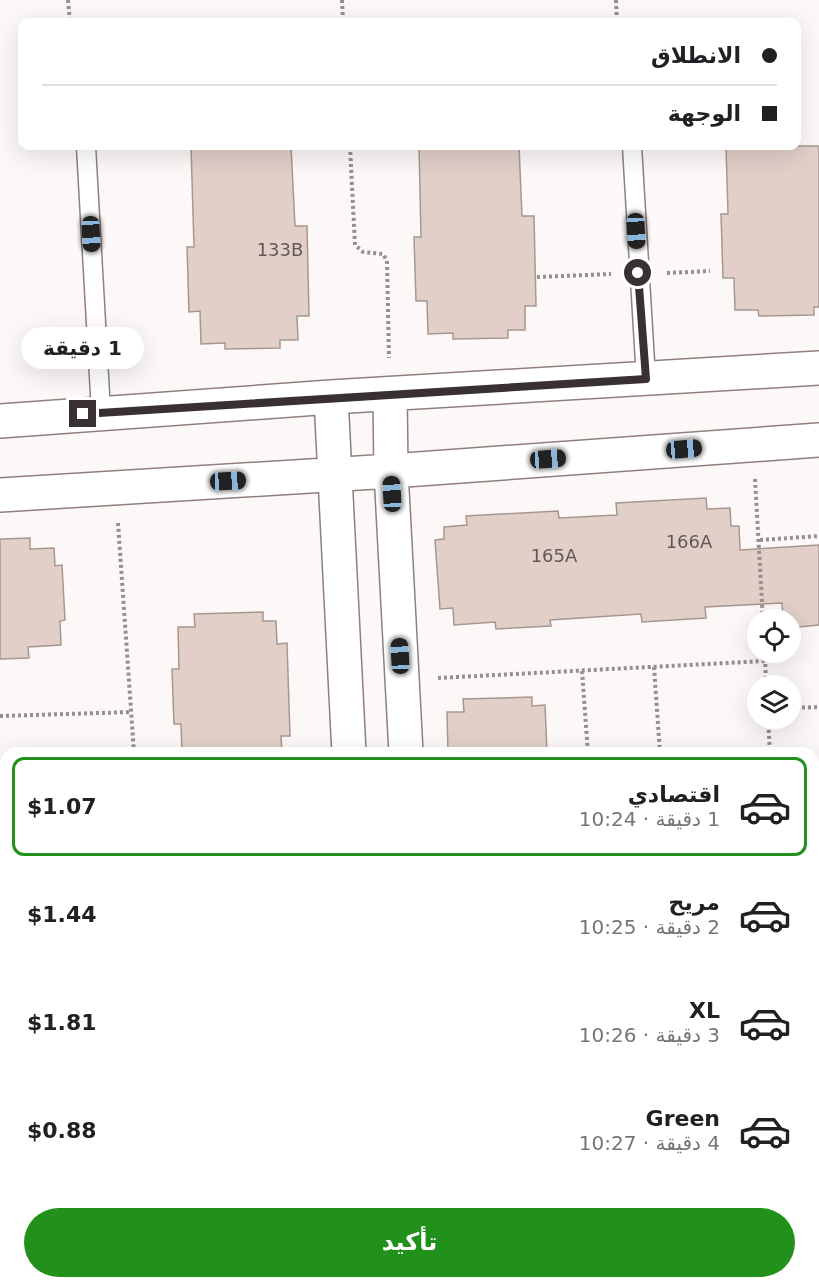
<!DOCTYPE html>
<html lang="ar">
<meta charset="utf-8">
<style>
:root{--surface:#fff;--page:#f6f6f6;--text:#202124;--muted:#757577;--line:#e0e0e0;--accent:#21911b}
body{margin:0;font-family:"DejaVu Sans",Vazirmatn,sans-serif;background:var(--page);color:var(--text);direction:rtl;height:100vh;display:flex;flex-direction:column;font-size:22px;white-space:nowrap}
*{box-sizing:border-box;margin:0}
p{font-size:20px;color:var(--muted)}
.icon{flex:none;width:33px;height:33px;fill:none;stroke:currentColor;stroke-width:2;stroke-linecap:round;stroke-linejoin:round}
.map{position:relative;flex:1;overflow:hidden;direction:ltr}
.details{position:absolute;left:0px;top:747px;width:819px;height:542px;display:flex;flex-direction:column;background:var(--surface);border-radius:18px 18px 0 0;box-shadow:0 6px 24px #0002;direction:rtl}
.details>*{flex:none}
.guide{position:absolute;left:18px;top:18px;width:783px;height:132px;border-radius:12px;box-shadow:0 6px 24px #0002;direction:rtl;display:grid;align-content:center;height:132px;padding:0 24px;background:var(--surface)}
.tools{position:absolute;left:747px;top:609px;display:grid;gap:12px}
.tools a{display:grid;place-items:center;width:54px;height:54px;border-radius:50%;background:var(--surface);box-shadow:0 6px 24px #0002;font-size:30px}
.end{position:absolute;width:27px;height:27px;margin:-14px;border:8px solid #393131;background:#fff;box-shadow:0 0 0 3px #fff}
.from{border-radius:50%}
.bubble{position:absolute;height:42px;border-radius:21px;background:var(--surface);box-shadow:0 6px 24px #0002;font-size:20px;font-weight:700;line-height:42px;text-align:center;direction:rtl}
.car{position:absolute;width:18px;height:36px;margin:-18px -9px;border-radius:8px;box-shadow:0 0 4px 2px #0007;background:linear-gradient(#222 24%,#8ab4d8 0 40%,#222 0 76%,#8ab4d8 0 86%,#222 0)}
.guide b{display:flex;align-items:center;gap:21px;height:57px;font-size:22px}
.guide b+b{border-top:2px solid var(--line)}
.guide i{width:15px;height:15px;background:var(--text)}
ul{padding:10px 0 0;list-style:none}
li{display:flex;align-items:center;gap:18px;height:99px;margin:0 12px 9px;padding:0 12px;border:3px solid transparent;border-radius:12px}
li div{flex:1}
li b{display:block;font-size:22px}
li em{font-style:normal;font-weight:700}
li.current{border-color:var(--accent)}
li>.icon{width:54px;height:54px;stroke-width:1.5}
.button{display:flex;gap:12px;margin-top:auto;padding:12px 24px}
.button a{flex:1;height:69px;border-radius:36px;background:var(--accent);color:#fff;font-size:24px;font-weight:700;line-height:69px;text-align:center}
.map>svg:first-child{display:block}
.building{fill:#e1cfc8;stroke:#a89790;stroke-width:1.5}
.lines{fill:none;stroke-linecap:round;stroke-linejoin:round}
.service-casing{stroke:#917f7f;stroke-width:21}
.minor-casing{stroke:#917f7f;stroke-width:36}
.path{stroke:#958f8f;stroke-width:4;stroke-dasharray:3 3;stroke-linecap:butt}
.service{stroke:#fff;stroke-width:18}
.minor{stroke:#fff;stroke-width:33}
.route{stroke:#393131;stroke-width:8}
.labels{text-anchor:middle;stroke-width:5;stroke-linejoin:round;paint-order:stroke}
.number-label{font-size:18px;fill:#635857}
</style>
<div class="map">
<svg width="819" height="1288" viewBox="0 0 819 1288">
<rect width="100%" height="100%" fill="#fcf8f8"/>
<!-- building -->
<path class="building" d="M 191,146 L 291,146 L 295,226 L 307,226 L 309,316 L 297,316 L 298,340 L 280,340 L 280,348 L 225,349 L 225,343 L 201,344 L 200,311 L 189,312 L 187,247 L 194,247 Z
M 419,146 L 519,146 L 522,216 L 534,216 L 536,306 L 525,306 L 525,330 L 508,330 L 508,338 L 453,339 L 453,333 L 428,334 L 427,301 L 416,301 L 414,237 L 421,237 Z
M 726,146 L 819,146 L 819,307 L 814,307 L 814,315 L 759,316 L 758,310 L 735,310 L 734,278 L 723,278 L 721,214 L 728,214 Z
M 706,498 L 707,509 L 730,508 L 731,526 L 739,526 L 740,550 L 819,545 L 819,625 L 790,628 L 790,620 L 783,620 L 782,603 L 705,607 L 706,618 L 642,622 L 641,614 L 550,620 L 551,626 L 496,629 L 495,622 L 454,625 L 453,608 L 440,609 L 435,540 L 444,539 L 444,527 L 467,525 L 466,516 L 558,511 L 559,518 L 617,515 L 616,503 Z
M 30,538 L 30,549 L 54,548 L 55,566 L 62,565 L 65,620 L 60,621 L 61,645 L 28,647 L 29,658 L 0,659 L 0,539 Z
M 263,612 L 263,621 L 276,621 L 277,644 L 287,643 L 290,736 L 281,736 L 282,753 L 182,753 L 181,724 L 174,724 L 172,669 L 179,669 L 178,627 L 195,627 L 194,614 Z
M 532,697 L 532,706 L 545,705 L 547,753 L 448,753 L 447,712 L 464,712 L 463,699 Z"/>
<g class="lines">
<defs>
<path id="service" d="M 86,146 L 101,412
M 632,146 L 646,379
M 129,1282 L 129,1288
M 671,1282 L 671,1288"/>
<path id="minor" d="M 390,395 L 391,471 L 406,753
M 331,397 L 349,753
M 0,421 L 331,397 L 819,368
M 0,495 L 391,471 L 819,440
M 813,1183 L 819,1183
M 813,1226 L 819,1226
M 0,1232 L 6,1231
M 0,1271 L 6,1271"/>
</defs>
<!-- service casing -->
<use href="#service" class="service-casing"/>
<!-- minor casing -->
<use href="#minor" class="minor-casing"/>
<!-- path -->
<path class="path" d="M 68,0 L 70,22
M 342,0 L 343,22
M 616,0 L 617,22
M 350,146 L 355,245 L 363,252 L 383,254 L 387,261 L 389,358
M 667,273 L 710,271
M 537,277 L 611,274
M 755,479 L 763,620
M 118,523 L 134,753
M 760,540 L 819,536
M 765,652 L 766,686
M 654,667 L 660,753
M 582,671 L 588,753
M 438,678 L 765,661
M 790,708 L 819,707
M 0,716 L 132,712
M 768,718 L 770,753
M 0,846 L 6,846
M 813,919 L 819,918
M 813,965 L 819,965
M 0,967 L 6,967"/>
<!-- service -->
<use href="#service" class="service"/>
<!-- minor -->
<use href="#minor" class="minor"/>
</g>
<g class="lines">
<!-- route -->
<path class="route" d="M 83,414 L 646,379 L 638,273"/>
</g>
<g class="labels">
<!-- number labels -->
<g class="number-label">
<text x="280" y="256">133B</text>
<text x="689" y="548">166A</text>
<text x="554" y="562">165A</text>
</g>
</g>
</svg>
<div class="tools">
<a><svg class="icon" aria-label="locate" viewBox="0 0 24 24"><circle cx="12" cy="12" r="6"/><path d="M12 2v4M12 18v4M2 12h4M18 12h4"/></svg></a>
<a><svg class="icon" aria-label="layers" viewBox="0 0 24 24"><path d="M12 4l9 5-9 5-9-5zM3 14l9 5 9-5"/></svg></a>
</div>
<i class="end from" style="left:638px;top:273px"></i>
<i class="end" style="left:83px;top:414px"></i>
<div class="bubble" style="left:21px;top:327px;width:123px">1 دقيقة</div>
<i class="car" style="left:636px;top:231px;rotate:177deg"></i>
<i class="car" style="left:91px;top:234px;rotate:177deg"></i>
<i class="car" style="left:684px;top:449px;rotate:85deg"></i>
<i class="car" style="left:548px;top:459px;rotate:86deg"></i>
<i class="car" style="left:228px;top:481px;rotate:87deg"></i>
<i class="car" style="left:392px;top:494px;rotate:357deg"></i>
<i class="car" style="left:400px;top:656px;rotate:357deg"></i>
<div class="guide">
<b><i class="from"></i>الانطلاق</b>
<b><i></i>الوجهة</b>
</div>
<section class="details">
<ul>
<li class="current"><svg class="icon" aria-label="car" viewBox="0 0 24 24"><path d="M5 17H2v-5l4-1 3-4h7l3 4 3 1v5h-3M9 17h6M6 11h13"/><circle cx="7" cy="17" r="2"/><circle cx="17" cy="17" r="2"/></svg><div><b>اقتصادي</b><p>1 دقيقة · 10:24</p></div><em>$1.07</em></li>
<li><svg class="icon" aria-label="car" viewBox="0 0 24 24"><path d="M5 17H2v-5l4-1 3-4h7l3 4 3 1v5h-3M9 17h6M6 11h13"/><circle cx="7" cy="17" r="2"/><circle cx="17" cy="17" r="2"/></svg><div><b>مريح</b><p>2 دقيقة · 10:25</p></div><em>$1.44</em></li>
<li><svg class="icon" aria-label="car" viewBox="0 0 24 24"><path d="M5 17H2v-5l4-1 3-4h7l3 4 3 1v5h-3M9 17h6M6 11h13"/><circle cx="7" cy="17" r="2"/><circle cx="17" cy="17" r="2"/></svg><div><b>XL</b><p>3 دقيقة · 10:26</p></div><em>$1.81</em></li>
<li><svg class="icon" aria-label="car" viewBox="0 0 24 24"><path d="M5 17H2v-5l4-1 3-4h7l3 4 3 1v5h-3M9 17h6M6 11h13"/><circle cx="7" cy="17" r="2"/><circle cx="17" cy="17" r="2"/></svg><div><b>Green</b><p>4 دقيقة · 10:27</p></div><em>$0.88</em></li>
</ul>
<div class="button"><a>تأكيد</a></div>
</section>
</div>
